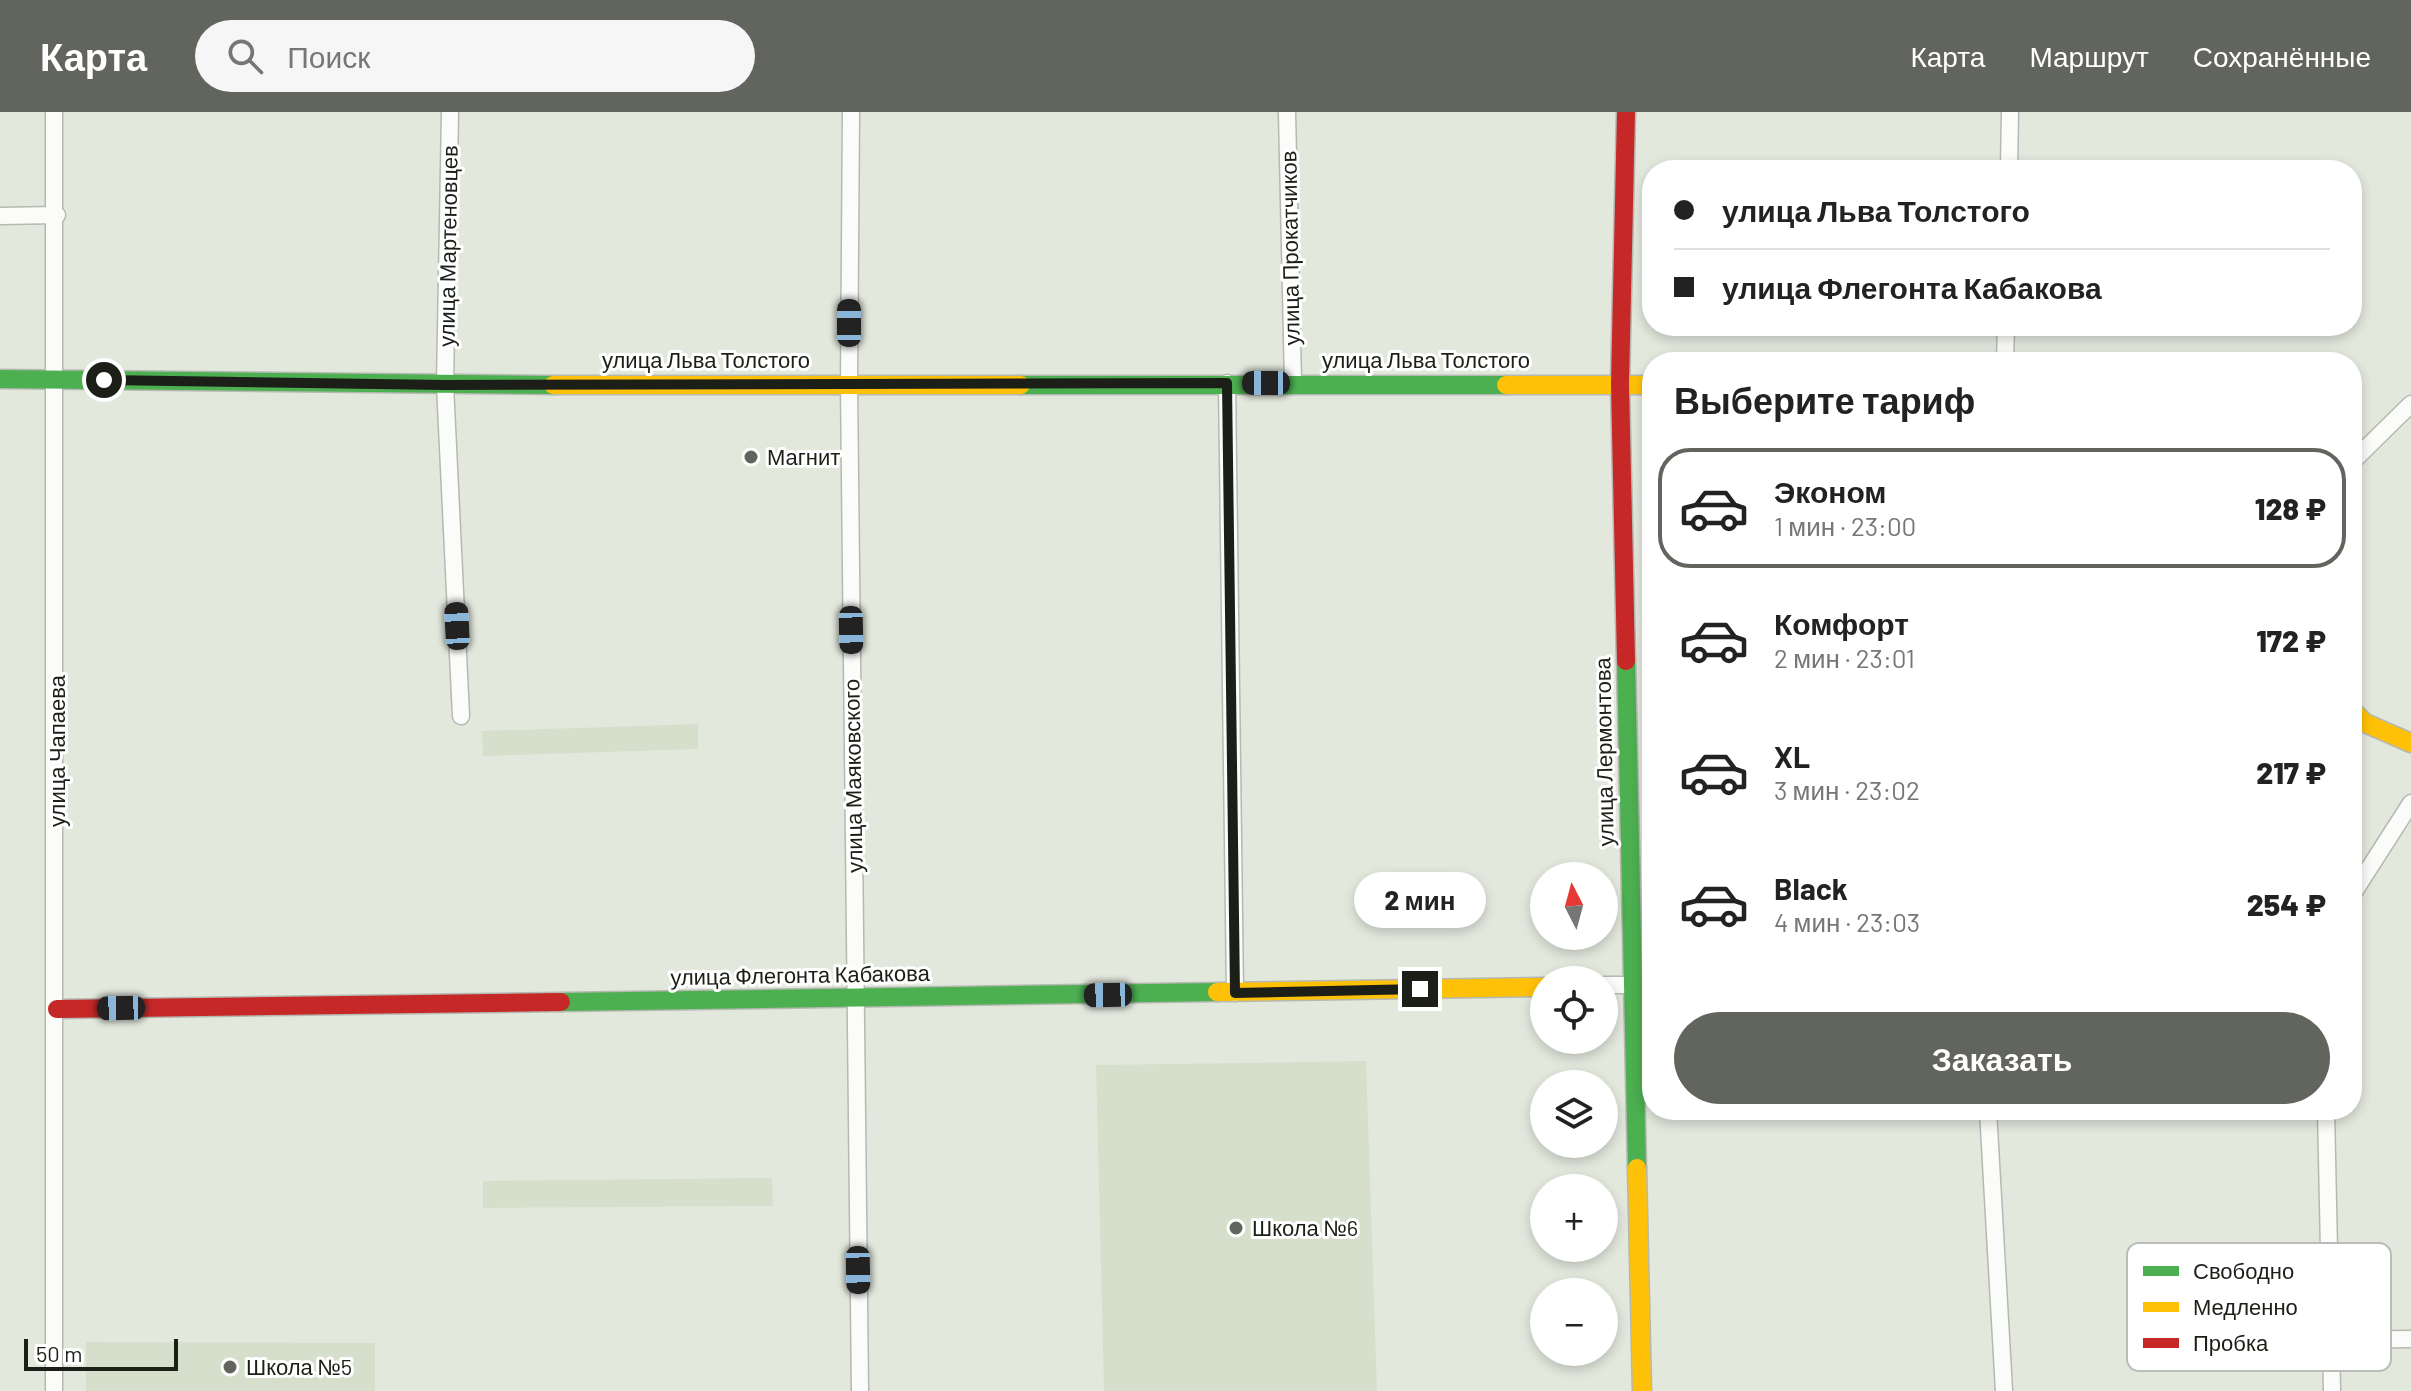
<!DOCTYPE html>
<html lang="ru">
<meta charset="utf-8">
<style>
:root{--surface:#fff;--page:#f6f6f6;--text:#222;--muted:#767676;--line:#e0e0e0;--accent:#62655d}
body{margin:0;font-family:Barlow,sans-serif;background:var(--page);color:var(--text);height:100vh;display:flex;flex-direction:column;font-size:30px;white-space:nowrap}
*{box-sizing:border-box;margin:0}
p{font-size:26px;color:var(--muted)}
.icon{flex:none;width:44px;height:44px;fill:none;stroke:currentColor;stroke-width:2;stroke-linecap:round;stroke-linejoin:round}
.map{position:relative;flex:1;overflow:hidden}
.panel{position:absolute;left:1642px;top:240px;width:720px;height:768px;display:flex;flex-direction:column;background:var(--surface);border-radius:32px;box-shadow:0 4px 12px #0003}
.panel>*{flex:none}
.top-card{position:absolute;left:1642px;top:48px;width:720px;height:176px;border-radius:32px;box-shadow:0 4px 12px #0003;display:grid;align-content:center;height:176px;padding:0 32px;background:var(--surface)}
.needle{width:52px;rotate:354deg}
.controls{position:absolute;left:1530px;top:750px;display:grid;gap:16px}
.controls a{display:grid;place-items:center;width:88px;height:88px;border-radius:50%;background:var(--surface);box-shadow:0 4px 12px #0003;font-size:40px}
.scale{position:absolute;left:24px;bottom:20px;width:154px;box-sizing:border-box;padding-left:8px;border:4px solid #1c1f18;border-top:0;font-size:22px;line-height:28px;white-space:nowrap;color:#1c1f18;-webkit-text-stroke:6px #fff;paint-order:stroke}
.end{position:absolute;width:36px;height:36px;margin:-18px;border:10px solid #1c1f18;background:#fff;box-shadow:0 0 0 4px #fff}
.from{border-radius:50%}
.bubble{position:absolute;height:56px;border-radius:28px;background:var(--surface);box-shadow:0 4px 12px #0003;font-size:26px;font-weight:800;line-height:56px;text-align:center}
.car{position:absolute;width:24px;height:48px;margin:-24px -12px;border-radius:10px;box-shadow:0 0 6px 2px #0007;background:linear-gradient(#222 24%,#8ab4d8 0 40%,#222 0 76%,#8ab4d8 0 86%,#222 0)}
.top-card b{display:flex;align-items:center;gap:28px;height:76px;font-size:30px}
.top-card b+b{border-top:2px solid var(--line)}
.top-card i{width:20px;height:20px;background:var(--text)}
ul{padding:0;list-style:none}
li{display:flex;align-items:center;gap:24px;height:120px;margin:0 16px 12px;padding:0 16px;border:4px solid transparent;border-radius:32px}
li div{flex:1}
li b{display:block;font-size:30px}
li em{font-style:normal;font-weight:800}
li.selected{border-color:var(--accent)}
li>.icon{width:72px;height:72px;stroke-width:1.5}
h2{padding:0 32px;font-size:36px;line-height:96px}
.action{display:flex;gap:16px;margin-top:auto;padding:16px 32px}
.action a{flex:1;height:92px;border-radius:48px;background:var(--accent);color:#fff;font-size:32px;font-weight:800;line-height:92px;text-align:center}
header{display:flex;align-items:center;gap:48px;box-sizing:border-box;height:112px;padding:0 40px;background:var(--accent);color:#fff}
header strong{font-size:38px}
nav{display:flex;gap:44px;margin-inline-start:auto;font-size:28px}
.search{width:560px;height:72px;background:var(--page);display:flex;align-items:center;gap:20px;box-sizing:border-box;padding:0 28px;border-radius:44px;color:var(--muted);font-size:30px}
.map>svg:first-child{display:block}
.built{fill:#d6dfcc}
.lines{fill:none;stroke-linecap:round;stroke-linejoin:round}
.street-casing{stroke:#b5b9b2;stroke-width:19}
.fast-casing{stroke:#b5b9b2;stroke-width:21}
.slow-casing{stroke:#b5b9b2;stroke-width:21}
.jam-casing{stroke:#b5b9b2;stroke-width:21}
.street{stroke:#fbfcfa;stroke-width:16}
.fast{stroke:#4caf50;stroke-width:18}
.slow{stroke:#ffc107;stroke-width:18}
.jam{stroke:#c62828;stroke-width:18}
.route{stroke:#1c1f18;stroke-width:10}
.poi-dot{fill:#62655d;stroke:#fff;stroke-width:3}
.labels{text-anchor:middle;stroke-width:6;stroke-linejoin:round;paint-order:stroke}
.street-label{font-size:22px;fill:#1c1f18;stroke:#fff}
.poi-label{font-size:22px;fill:#1c1f18;stroke:#fff;text-anchor:start}
.key{fill:#fff;stroke:#bbbcba;stroke-width:2}
.key-label{font-size:22px;fill:#1c1f18}
</style>
<header>
<strong>Карта</strong>
<div class="search"><svg class="icon" aria-label="search" viewBox="0 0 24 24"><circle cx="10" cy="10" r="6"/><path d="M15 15l6 6"/></svg>Поиск</div>
<nav><a>Карта</a><a>Маршрут</a><a>Сохранённые</a></nav>
</header>
<div class="map">
<svg width="2411" height="1279" viewBox="0 0 2411 1279">
<rect width="100%" height="100%" fill="#e3e8dd"/>
<!-- built -->
<path class="built" d="M 698,612 L 698,637 L 483,644 L 482,619 Z
M 1366,949 L 1377,1279 L 1104,1279 L 1096,953 Z
M 772,1066 L 773,1094 L 483,1096 L 483,1069 Z
M 86,1230 L 375,1231 L 375,1279 L 86,1279 Z"/>
<g class="lines">
<defs>
<path id="street" d="M 54,0 L 54,1279
M 450,0 L 445,273 L 461,604
M 851,0 L 849,272 L 860,1279
M 1287,0 L 1293,271
M 2009,58 L 2010,0
M 0,104 L 57,103
M 2005,250 L 2006,214
M 1227,271 L 1235,881
M 2352,350 L 2411,292
M 2352,783 L 2411,691
M 1604,873 L 1652,873
M 1988,998 L 2004,1279
M 2326,998 L 2332,1279
M 2332,1228 L 2411,1227"/>
<path id="fast" d="M 0,267 L 553,273
M 1021,273 L 1506,273
M 1626,549 L 1637,1056
M 561,890 L 1217,880"/>
<path id="slow" d="M 553,273 L 1021,273
M 1506,273 L 1652,273
M 2352,598 L 2365,611 L 2411,631
M 1217,880 L 1544,875
M 1637,1056 L 1642,1279"/>
<path id="jam" d="M 1626,0 L 1620,272 L 1626,549
M 57,897 L 561,890"/>
</defs>
<!-- street casing -->
<use href="#street" class="street-casing"/>
<!-- fast casing -->
<use href="#fast" class="fast-casing"/>
<!-- slow casing -->
<use href="#slow" class="slow-casing"/>
<!-- jam casing -->
<use href="#jam" class="jam-casing"/>
<!-- street -->
<use href="#street" class="street"/>
<!-- fast -->
<use href="#fast" class="fast"/>
<!-- slow -->
<use href="#slow" class="slow"/>
<!-- jam -->
<use href="#jam" class="jam"/>
</g>
<g class="lines">
<!-- route -->
<path class="route" d="M 104,268 L 445,273 L 1227,271 L 1235,881 L 1420,877"/>
</g>
<!-- markers -->
<g class="poi-dot">
<circle cx="751" cy="345" r="8"/>
<circle cx="1236" cy="1116" r="8"/>
<circle cx="230" cy="1255" r="8"/>
</g>
<g class="labels">
<!-- street labels -->
<g class="street-label">
<text transform="translate(448 134) rotate(-89)" y="8">улица Мартеновцев</text>
<text transform="translate(1290 136) rotate(-91)" y="8">улица Прокатчиков</text>
<text x="706" y="256">улица Льва Толстого</text>
<text x="1426" y="256">улица Льва Толстого</text>
<text transform="translate(57 639) rotate(-90)" y="8">улица Чапаева</text>
<text transform="translate(1604 640) rotate(-91)" y="8">улица Лермонтова</text>
<text transform="translate(853 664) rotate(-91)" y="8">улица Маяковского</text>
<text transform="translate(800 863) rotate(-1)" y="8">улица Флегонта Кабакова</text>
</g>
<!-- poi labels -->
<g class="poi-label">
<text x="767" y="353">Магнит</text>
<text x="1252" y="1124">Школа №6</text>
<text x="246" y="1263">Школа №5</text>
</g>
</g>
<!-- legend -->
<rect x="2127" y="1131" width="264" height="128" rx="12" class="key"/>
<rect x="2143" y="1154" width="36" height="10" fill="#4caf50"/>
<rect x="2143" y="1190" width="36" height="10" fill="#ffc107"/>
<rect x="2143" y="1226" width="36" height="10" fill="#c62828"/>
<g class="key-label">
<text x="2193" y="1167">Свободно</text>
<text x="2193" y="1203">Медленно</text>
<text x="2193" y="1239">Пробка</text>
</g>
</svg>
<div class="controls">
<a><svg class="needle" viewBox="-14 -14 28 28"><path d="M0-13l5 13h-10z" fill="#e53935"/><path d="M0 13l5-13h-10z" fill="#767676"/></svg></a>
<a><svg class="icon" aria-label="locate" viewBox="0 0 24 24"><circle cx="12" cy="12" r="6"/><path d="M12 2v4M12 18v4M2 12h4M18 12h4"/></svg></a>
<a><svg class="icon" aria-label="layers" viewBox="0 0 24 24"><path d="M12 4l9 5-9 5-9-5zM3 14l9 5 9-5"/></svg></a>
<a>+</a>
<a>−</a>
</div>
<div class="scale">50 m</div>
<i class="end from" style="left:104px;top:268px"></i>
<i class="end" style="left:1420px;top:877px"></i>
<div class="bubble" style="left:1354px;top:760px;width:132px">2 мин</div>
<i class="car" style="left:849px;top:211px;rotate:0deg"></i>
<i class="car" style="left:1266px;top:271px;rotate:270deg"></i>
<i class="car" style="left:457px;top:514px;rotate:357deg"></i>
<i class="car" style="left:851px;top:518px;rotate:179deg"></i>
<i class="car" style="left:1108px;top:883px;rotate:269deg"></i>
<i class="car" style="left:121px;top:896px;rotate:269deg"></i>
<i class="car" style="left:858px;top:1158px;rotate:179deg"></i>
<div class="top-card">
<b><i class="from"></i>улица Льва Толстого</b>
<b><i></i>улица Флегонта Кабакова</b>
</div>
<section class="panel">
<h2>Выберите тариф</h2>
<ul>
<li class="selected"><svg class="icon" aria-label="car" viewBox="0 0 24 24"><path d="M5 17H2v-5l4-1 3-4h7l3 4 3 1v5h-3M9 17h6M6 11h13"/><circle cx="7" cy="17" r="2"/><circle cx="17" cy="17" r="2"/></svg><div><b>Эконом</b><p>1 мин · 23:00</p></div><em>128 ₽</em></li>
<li><svg class="icon" aria-label="car" viewBox="0 0 24 24"><path d="M5 17H2v-5l4-1 3-4h7l3 4 3 1v5h-3M9 17h6M6 11h13"/><circle cx="7" cy="17" r="2"/><circle cx="17" cy="17" r="2"/></svg><div><b>Комфорт</b><p>2 мин · 23:01</p></div><em>172 ₽</em></li>
<li><svg class="icon" aria-label="car" viewBox="0 0 24 24"><path d="M5 17H2v-5l4-1 3-4h7l3 4 3 1v5h-3M9 17h6M6 11h13"/><circle cx="7" cy="17" r="2"/><circle cx="17" cy="17" r="2"/></svg><div><b>XL</b><p>3 мин · 23:02</p></div><em>217 ₽</em></li>
<li><svg class="icon" aria-label="car" viewBox="0 0 24 24"><path d="M5 17H2v-5l4-1 3-4h7l3 4 3 1v5h-3M9 17h6M6 11h13"/><circle cx="7" cy="17" r="2"/><circle cx="17" cy="17" r="2"/></svg><div><b>Black</b><p>4 мин · 23:03</p></div><em>254 ₽</em></li>
</ul>
<div class="action"><a>Заказать</a></div>
</section>
</div>
